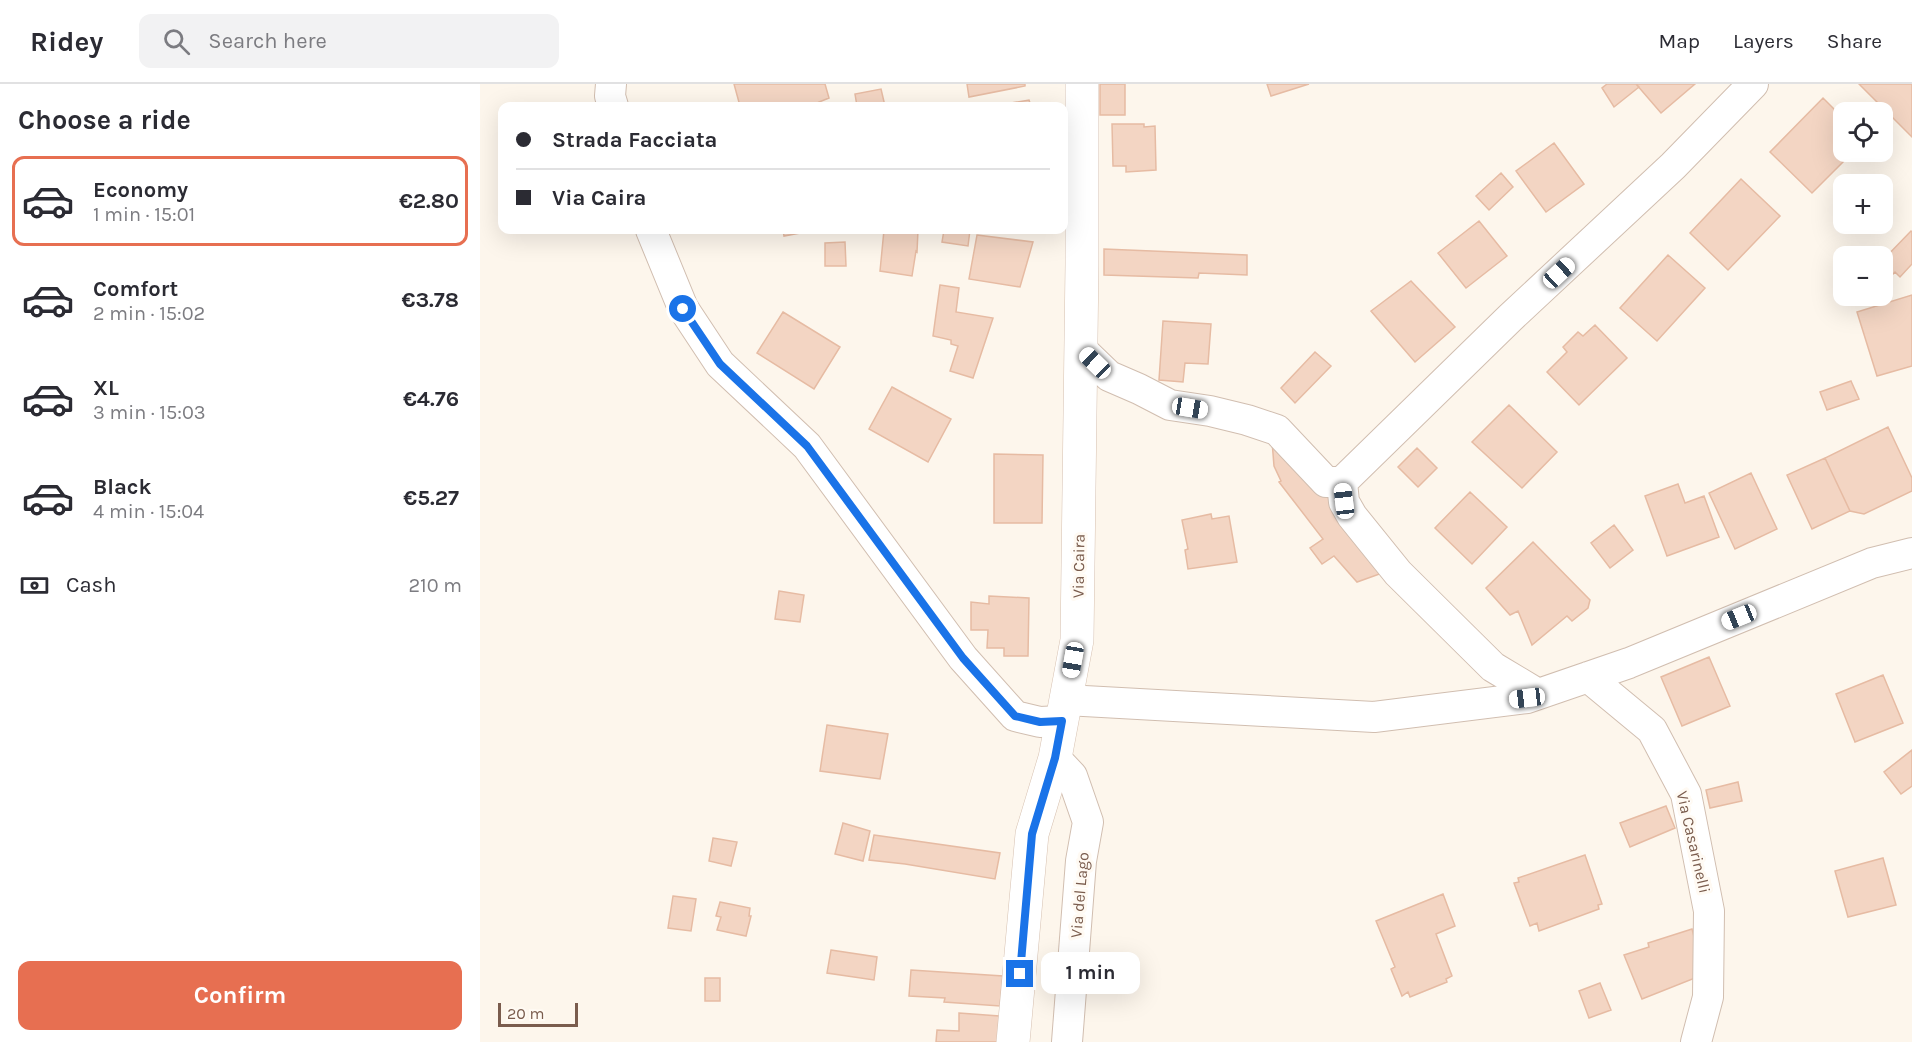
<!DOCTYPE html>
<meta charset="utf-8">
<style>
:root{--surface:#fff;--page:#f2f2f3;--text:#2b2b33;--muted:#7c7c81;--line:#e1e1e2;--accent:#e76f51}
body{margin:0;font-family:Karla,sans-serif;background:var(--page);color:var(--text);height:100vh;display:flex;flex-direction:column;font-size:22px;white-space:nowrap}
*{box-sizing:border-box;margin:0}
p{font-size:20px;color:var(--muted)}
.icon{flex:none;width:33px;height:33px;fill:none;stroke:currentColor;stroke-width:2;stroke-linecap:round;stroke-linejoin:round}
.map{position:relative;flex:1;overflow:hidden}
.sheet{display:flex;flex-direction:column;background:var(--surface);width:480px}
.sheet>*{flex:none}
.banner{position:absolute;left:18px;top:18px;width:570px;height:132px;border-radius:12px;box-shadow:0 6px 24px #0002;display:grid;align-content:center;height:132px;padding:0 18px;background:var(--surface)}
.buttons{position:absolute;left:1353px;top:18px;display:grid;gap:12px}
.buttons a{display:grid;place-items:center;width:60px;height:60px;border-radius:12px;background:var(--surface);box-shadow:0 6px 24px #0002;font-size:30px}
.scale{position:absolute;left:18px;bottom:15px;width:80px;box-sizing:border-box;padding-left:6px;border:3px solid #7a5c4d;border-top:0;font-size:16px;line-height:21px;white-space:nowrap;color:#7a5c4d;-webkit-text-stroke:4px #fffaf3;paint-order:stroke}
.end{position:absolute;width:27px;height:27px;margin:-14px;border:8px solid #1a73e8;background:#fff;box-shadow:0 0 0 3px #fff}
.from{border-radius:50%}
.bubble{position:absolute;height:42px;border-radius:12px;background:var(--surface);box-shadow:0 6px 24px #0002;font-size:20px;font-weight:700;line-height:42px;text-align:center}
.car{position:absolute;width:18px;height:36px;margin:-18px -9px;border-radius:8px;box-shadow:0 0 4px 2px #0007;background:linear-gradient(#fff 24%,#345 0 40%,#fff 0 76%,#345 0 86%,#fff 0)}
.banner b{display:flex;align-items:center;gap:21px;height:57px;font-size:22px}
.banner b+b{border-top:2px solid var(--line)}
.banner i{width:15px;height:15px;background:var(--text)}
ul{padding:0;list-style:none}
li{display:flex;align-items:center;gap:18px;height:90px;margin:0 12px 9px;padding:0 6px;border:3px solid transparent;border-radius:12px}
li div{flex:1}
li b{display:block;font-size:22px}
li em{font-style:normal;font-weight:700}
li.selected{border-color:var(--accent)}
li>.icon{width:54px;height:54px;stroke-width:1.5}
h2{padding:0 18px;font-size:27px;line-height:72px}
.pay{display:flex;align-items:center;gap:15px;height:66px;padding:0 18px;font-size:22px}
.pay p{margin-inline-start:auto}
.button{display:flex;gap:12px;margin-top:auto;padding:12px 18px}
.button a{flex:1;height:69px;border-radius:12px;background:var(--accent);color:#fff;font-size:24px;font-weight:700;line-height:69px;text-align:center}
header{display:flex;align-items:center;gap:36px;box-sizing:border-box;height:84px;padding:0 30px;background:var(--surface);border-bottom:2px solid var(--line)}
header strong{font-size:28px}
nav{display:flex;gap:33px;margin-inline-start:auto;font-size:21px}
.search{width:420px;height:54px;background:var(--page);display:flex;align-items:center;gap:15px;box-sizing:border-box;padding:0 21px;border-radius:12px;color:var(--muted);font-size:22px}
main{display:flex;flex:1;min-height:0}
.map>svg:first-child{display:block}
.building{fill:#f3d5c3;stroke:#e6bba3;stroke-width:1.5}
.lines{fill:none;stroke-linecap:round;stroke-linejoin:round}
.street-casing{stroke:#d1beb0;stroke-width:32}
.secondary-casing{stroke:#d6c0b0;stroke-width:34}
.street{stroke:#fff;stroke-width:30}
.secondary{stroke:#fff;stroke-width:33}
.route{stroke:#1a73e8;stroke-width:8}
.labels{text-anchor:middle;stroke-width:6;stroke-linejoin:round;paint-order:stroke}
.street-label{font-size:16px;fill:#7a5c4d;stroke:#fffaf3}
</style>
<header>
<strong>Ridey</strong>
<div class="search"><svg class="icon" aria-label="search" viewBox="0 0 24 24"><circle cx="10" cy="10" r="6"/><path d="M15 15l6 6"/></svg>Search here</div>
<nav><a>Map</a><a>Layers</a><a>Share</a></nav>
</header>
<main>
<section class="sheet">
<h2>Choose a ride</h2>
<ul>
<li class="selected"><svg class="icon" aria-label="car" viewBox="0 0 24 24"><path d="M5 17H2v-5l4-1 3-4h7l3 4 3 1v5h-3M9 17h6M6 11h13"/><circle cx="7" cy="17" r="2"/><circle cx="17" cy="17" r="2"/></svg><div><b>Economy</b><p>1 min · 15:01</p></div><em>€2.80</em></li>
<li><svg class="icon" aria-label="car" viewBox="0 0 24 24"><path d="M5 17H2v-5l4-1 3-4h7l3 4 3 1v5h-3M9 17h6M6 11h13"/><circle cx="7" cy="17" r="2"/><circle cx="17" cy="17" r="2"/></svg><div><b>Comfort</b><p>2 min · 15:02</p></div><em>€3.78</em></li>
<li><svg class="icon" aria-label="car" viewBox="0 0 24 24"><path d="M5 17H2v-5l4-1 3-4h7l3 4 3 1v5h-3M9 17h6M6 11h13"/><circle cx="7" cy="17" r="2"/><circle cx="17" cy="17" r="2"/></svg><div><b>XL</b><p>3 min · 15:03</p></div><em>€4.76</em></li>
<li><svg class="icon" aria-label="car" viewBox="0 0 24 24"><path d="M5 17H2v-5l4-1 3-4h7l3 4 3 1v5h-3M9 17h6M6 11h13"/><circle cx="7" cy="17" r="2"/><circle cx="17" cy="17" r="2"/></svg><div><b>Black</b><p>4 min · 15:04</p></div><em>€5.27</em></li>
</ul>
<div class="pay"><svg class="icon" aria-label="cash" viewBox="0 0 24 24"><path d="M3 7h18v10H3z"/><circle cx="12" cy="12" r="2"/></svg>Cash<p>210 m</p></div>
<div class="button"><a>Confirm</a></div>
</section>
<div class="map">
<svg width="1432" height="958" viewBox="0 0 1432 958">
<rect width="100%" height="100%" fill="#fdf6ec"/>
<!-- building -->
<path class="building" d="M 254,0 L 345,0 L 349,14 L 339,18 L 341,20 L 335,22 L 316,22 L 315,20 L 306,22 L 260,22 Z
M 487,0 L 545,0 L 545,2 L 489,13 Z
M 620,0 L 645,0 L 645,31 L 620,31 Z
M 787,0 L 829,0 L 791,12 Z
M 1127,0 L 1156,0 L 1159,3 L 1134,23 L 1122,4 Z
M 1156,0 L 1215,0 L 1181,29 Z
M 1379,0 L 1432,0 L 1432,53 Z
M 401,5 L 405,22 L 377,22 L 375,10 Z
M 1343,14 L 1364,35 L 1364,68 L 1373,68 L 1332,109 L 1290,68 Z
M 549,16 L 551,22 L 514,22 Z
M 632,40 L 664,40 L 664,43 L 675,42 L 676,86 L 646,88 L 646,82 L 633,82 Z
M 1074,59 L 1104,100 L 1066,128 L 1036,87 Z
M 1021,89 L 1033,103 L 1009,126 L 996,112 Z
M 1261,95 L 1300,132 L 1248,186 L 1210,149 Z
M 999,137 L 1027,172 L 986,204 L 958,169 Z
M 303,146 L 336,146 L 304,152 Z
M 404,146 L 438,146 L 437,168 L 436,167 L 432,192 L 400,187 Z
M 464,146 L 490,146 L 488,162 L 462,158 Z
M 1431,147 L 1432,148 L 1432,180 L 1420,193 L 1415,188 L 1402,201 L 1402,177 Z
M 497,151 L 553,158 L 540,203 L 489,195 Z
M 365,158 L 366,182 L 345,182 L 345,159 Z
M 624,165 L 767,171 L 767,191 L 719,189 L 718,194 L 624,191 Z
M 1188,171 L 1225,204 L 1177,257 L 1140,224 Z
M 931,197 L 975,243 L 935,278 L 891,227 Z
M 460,201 L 479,204 L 476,228 L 513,234 L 493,294 L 470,287 L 478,262 L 471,260 L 471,256 L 453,252 Z
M 1432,211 L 1432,282 L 1397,292 L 1377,228 Z
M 303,228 L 360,263 L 334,305 L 277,269 Z
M 683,237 L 731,240 L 728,280 L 705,279 L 703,298 L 679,296 Z
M 1115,241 L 1147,274 L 1099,321 L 1067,288 L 1087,268 L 1083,263 L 1098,248 L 1103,252 Z
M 835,268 L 851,282 L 815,319 L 801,304 Z
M 1371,297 L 1379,315 L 1347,326 L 1340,308 Z
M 412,303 L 471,335 L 448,378 L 389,345 Z
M 1029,321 L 1077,368 L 1042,404 L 992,358 Z
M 1408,343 L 1432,394 L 1432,407 L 1384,430 L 1370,427 L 1345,374 Z
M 792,357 L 821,380 L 908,487 L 877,498 L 854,472 L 842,480 L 830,464 L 843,455 L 799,398 L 801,397 L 794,382 Z
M 937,364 L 957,384 L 938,403 L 918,383 Z
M 514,370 L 563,371 L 562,439 L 514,439 Z
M 1345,374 L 1370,427 L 1332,445 L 1307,391 Z
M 1271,389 L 1297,445 L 1255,465 L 1229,409 Z
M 1198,400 L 1205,419 L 1224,412 L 1239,453 L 1187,472 L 1165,412 Z
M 990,408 L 1027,443 L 992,480 L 955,444 Z
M 731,430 L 732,435 L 749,432 L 757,478 L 708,485 L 705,466 L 708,465 L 702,436 Z
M 1134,441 L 1153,466 L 1130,484 L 1111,459 Z
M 1053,458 L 1110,516 L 1108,524 L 1092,537 L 1087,532 L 1052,561 L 1038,527 L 1030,531 L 1006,504 Z
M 299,507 L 324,511 L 320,538 L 295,535 Z
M 509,512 L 549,514 L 548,572 L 524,572 L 524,564 L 507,564 L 508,546 L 491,546 L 491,518 L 509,520 Z
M 1229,573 L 1250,622 L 1202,642 L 1181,593 Z
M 1403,591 L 1423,639 L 1375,658 L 1356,610 Z
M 347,641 L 408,650 L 400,695 L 340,687 Z
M 1432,666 L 1432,702 L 1421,710 L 1404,688 Z
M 1258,698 L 1262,717 L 1230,724 L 1226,706 Z
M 1186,722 L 1195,744 L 1150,763 L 1140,739 Z
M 363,739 L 390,747 L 383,777 L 355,770 Z
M 394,751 L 520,769 L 515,795 L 425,780 L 389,776 Z
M 233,754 L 257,758 L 251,782 L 229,777 Z
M 1105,771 L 1122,820 L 1118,821 L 1119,825 L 1059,847 L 1057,839 L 1050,842 L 1034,799 L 1039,798 L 1038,794 Z
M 1403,774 L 1416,821 L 1368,833 L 1355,787 Z
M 963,810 L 975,842 L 956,850 L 972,892 L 966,895 L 967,898 L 930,913 L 928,908 L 922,912 L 911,885 L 915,883 L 896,837 Z
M 193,812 L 216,815 L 211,847 L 188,844 Z
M 240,818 L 270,824 L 269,832 L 271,832 L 266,852 L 237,846 L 241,833 L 236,832 Z
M 1212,845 L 1218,868 L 1215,894 L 1162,915 L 1144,871 L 1169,863 L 1168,859 Z
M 351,866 L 397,873 L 394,896 L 347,889 Z
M 431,886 L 523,892 L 520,922 L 464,918 L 465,914 L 429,912 Z
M 225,894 L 240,894 L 240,917 L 225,917 Z
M 1120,899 L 1131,926 L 1109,934 L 1099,907 Z
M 479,929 L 519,932 L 518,958 L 456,958 L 457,946 L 479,947 Z"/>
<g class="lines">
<defs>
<path id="street" d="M 131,0 L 130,12 L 133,22
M 171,146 L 203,224 L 240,280 L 327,362 L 483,574 L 535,632 L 560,638 L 582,637
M 601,265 L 629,292 L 659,305 L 690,321 L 730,327 L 767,336 L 797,346 L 846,398 L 862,398 L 1030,234 L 1193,82 L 1273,0
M 862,398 L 864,418 L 872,432 L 918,489 L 1013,583 L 1058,610
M 1108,593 L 1172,646 L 1206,710 L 1229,827 L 1228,913 L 1216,958
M 586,616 L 894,633 L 1047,614 L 1149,579 L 1392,479 L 1432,469
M 575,674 L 592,692 L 608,738 L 601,777 L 587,958"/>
<path id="secondary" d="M 533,958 L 552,750 L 575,674 L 597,556 L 602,180 L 602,0"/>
</defs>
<!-- street casing -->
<use href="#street" class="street-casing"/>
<!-- secondary casing -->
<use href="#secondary" class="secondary-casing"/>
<!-- street -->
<use href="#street" class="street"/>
<!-- secondary -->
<use href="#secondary" class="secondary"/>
</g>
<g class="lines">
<!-- route -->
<path class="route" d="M 203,225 L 240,280 L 327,362 L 483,574 L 535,632 L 560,638 L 582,637 L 575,674 L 552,750 L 540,890"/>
</g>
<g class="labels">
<!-- street labels -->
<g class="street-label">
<text transform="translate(598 482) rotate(-89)" y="6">Via Caira</text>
<text transform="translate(1214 758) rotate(77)" y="6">Via Casarinelli</text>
<text transform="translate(599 811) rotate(-85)" y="6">Via del Lago</text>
</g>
</g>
</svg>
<div class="buttons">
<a><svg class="icon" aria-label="locate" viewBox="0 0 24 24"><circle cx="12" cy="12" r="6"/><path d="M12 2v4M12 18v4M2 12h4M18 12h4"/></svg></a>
<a>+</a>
<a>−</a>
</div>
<div class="scale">20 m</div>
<i class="end from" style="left:203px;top:225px"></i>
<i class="end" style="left:540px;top:890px"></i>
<div class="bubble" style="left:561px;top:868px;width:99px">1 min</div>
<i class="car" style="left:1079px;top:189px;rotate:47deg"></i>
<i class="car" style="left:615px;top:279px;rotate:314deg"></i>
<i class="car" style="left:710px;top:324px;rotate:99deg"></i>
<i class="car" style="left:864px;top:417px;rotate:353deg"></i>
<i class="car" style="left:1259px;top:533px;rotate:248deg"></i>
<i class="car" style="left:593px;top:576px;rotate:190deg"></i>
<i class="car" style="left:1047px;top:614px;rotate:263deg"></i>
<div class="banner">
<b><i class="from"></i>Strada Facciata</b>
<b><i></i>Via Caira</b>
</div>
</div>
</main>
